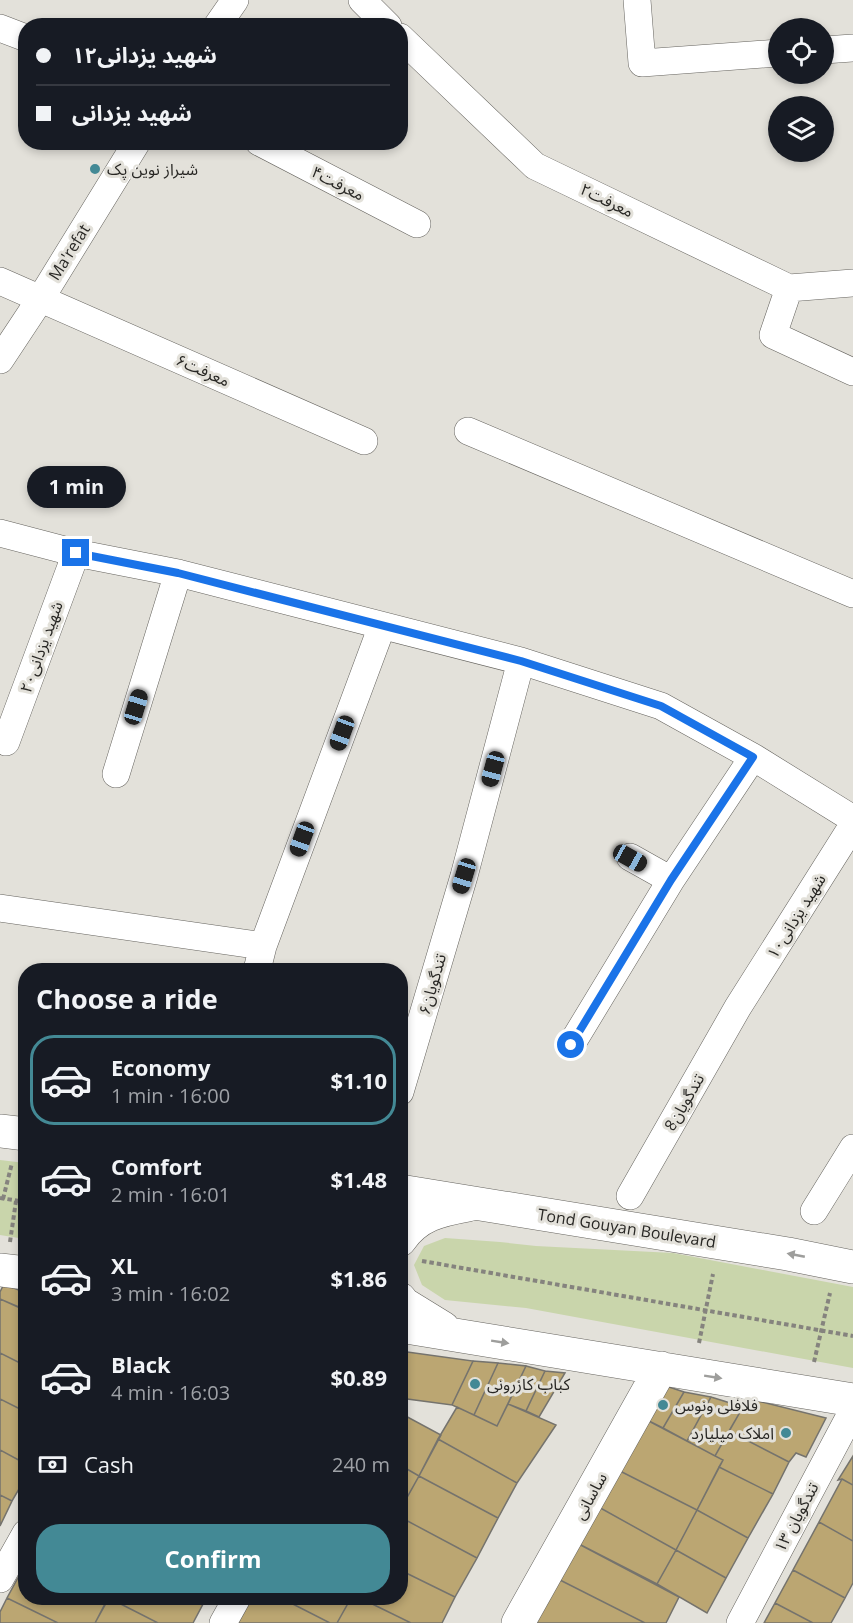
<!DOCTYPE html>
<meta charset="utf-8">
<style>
:root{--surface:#171b24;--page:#20242c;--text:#f1f3f6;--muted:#9ea1a6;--line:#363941;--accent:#438995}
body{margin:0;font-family:"Open Sans","Noto Sans Arabic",sans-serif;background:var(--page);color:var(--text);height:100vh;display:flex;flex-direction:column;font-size:22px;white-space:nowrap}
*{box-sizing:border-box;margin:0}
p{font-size:20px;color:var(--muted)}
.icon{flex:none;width:33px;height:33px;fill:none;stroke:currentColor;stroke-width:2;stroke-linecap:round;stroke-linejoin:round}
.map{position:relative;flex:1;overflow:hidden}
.details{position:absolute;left:18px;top:963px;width:390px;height:642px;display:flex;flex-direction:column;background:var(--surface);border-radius:24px;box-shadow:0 3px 9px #0003}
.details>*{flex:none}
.hud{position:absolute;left:18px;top:18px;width:390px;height:132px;border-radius:24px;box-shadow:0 3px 9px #0003;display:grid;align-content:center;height:132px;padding:0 18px;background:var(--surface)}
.controls{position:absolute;left:768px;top:18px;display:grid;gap:12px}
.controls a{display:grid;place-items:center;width:66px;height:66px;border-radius:50%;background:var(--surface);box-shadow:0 3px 9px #0003;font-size:30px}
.end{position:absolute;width:27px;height:27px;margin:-14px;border:8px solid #1a73e8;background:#fff;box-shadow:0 0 0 3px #fff}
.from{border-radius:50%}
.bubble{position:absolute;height:42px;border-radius:21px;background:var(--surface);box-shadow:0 3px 9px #0003;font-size:20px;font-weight:700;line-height:42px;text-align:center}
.car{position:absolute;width:18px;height:36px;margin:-18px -9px;border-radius:8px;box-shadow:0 0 4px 2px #0007;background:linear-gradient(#222 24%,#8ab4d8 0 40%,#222 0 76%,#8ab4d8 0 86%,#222 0)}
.hud b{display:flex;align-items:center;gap:21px;height:57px;font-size:22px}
.hud b+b{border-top:2px solid var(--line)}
.hud i{width:15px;height:15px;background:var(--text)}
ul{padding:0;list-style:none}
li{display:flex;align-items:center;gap:18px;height:90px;margin:0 12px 9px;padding:0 6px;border:3px solid transparent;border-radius:24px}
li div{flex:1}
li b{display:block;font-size:22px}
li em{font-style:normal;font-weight:700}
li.current{border-color:var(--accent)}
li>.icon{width:54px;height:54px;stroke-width:1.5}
h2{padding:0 18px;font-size:27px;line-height:72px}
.pay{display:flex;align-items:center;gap:15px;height:66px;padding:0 18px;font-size:22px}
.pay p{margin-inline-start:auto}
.action{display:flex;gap:12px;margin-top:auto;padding:12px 18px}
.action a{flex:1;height:69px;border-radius:24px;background:var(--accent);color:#fff;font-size:24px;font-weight:700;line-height:69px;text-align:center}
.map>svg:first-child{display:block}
.green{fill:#c9d5ab}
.building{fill:#bba672;stroke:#75736d;stroke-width:1.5}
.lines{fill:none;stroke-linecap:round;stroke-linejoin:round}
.minor-casing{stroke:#65635e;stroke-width:28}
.tertiary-casing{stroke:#65635e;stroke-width:34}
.path{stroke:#85837e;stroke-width:4;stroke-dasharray:4.5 3;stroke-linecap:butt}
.minor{stroke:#fff;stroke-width:27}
.tertiary{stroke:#fff;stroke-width:33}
.oneway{fill:#9e9e9c}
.route{stroke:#1a73e8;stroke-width:8}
.poi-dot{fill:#438995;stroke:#e3e1da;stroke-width:2}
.labels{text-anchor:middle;stroke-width:6;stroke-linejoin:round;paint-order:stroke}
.poi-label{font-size:16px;fill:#282724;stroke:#e3e1da;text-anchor:start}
.street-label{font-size:16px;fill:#282724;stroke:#e3e1da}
</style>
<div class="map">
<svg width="853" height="1623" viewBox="0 0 853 1623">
<rect width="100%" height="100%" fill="#e3e1da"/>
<!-- green -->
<path class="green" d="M 0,1160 L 25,1163 L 25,1239 L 0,1235 Z
M 445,1238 L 500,1242 L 536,1246 L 673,1253 L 853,1287 L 853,1368 L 526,1308 L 445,1300 L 422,1285 L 414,1265 L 424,1246 Z"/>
<!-- building -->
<path class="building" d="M 4,1284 L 26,1293 L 20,1308 L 0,1299 L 0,1292 Z
M 0,1299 L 26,1310 L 26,1366 L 0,1353 Z
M 400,1351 L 473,1361 L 452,1405 L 400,1398 Z
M 0,1353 L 26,1366 L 26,1412 L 0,1399 Z
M 473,1361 L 498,1363 L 474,1415 L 452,1405 Z
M 498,1363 L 526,1366 L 497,1426 L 474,1415 Z
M 526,1366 L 545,1371 L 526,1411 L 508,1404 Z
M 545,1371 L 565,1373 L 539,1417 L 526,1411 Z
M 666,1386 L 684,1392 L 663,1428 L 643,1418 Z
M 684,1392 L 711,1397 L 687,1441 L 663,1428 Z
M 711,1397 L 743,1407 L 715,1456 L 687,1441 Z
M 0,1399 L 26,1412 L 26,1464 L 0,1450 Z
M 754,1400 L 826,1418 L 806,1457 L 796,1453 L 789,1462 L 729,1431 L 743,1407 Z
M 508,1404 L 556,1425 L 517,1483 L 438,1439 L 457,1407 L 497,1426 Z
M 400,1413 L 441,1435 L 419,1476 L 400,1465 Z
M 643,1418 L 723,1460 L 697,1510 L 616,1469 Z
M 729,1431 L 789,1462 L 773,1494 L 719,1467 L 723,1460 L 715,1456 Z
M 438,1439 L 517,1483 L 498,1518 L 419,1476 Z
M 0,1450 L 26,1464 L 26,1477 L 12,1501 L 0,1495 Z
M 853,1456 L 853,1485 L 842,1479 L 838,1480 Z
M 400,1465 L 419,1476 L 400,1510 Z
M 719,1467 L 773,1494 L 748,1538 L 697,1510 Z
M 616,1469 L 697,1510 L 676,1550 L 595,1505 Z
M 419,1476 L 498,1518 L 477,1558 L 400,1517 L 400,1510 Z
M 842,1479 L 853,1485 L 853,1541 L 819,1522 Z
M 0,1495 L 12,1501 L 0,1526 Z
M 595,1505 L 676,1550 L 657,1584 L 575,1542 Z
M 697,1510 L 748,1538 L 726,1578 L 676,1550 Z
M 400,1517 L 477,1558 L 455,1597 L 400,1570 Z
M 819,1522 L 853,1541 L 853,1583 L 845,1598 L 793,1570 Z
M 575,1542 L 679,1597 L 666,1623 L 645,1623 L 556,1578 Z
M 676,1550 L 726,1578 L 707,1613 L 657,1584 Z
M 26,1563 L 26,1598 L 108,1598 L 95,1623 L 58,1623 L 7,1598 Z
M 400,1570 L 455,1597 L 442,1623 L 411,1623 L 360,1598 L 400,1598 Z
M 793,1570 L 845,1598 L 831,1623 L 813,1623 L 775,1603 Z
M 556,1578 L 645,1623 L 534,1623 Z
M 7,1598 L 58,1623 L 0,1623 L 0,1612 Z
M 109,1598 L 158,1623 L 95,1623 Z
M 109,1598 L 189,1598 L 203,1604 L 193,1623 L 158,1623 Z
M 252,1598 L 281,1598 L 330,1623 L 238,1623 Z
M 281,1598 L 351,1598 L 337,1623 L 330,1623 Z
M 351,1598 L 360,1598 L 411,1623 L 337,1623 Z
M 775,1603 L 813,1623 L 764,1623 Z"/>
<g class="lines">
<defs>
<path id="minor" d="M 362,0 L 388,26
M 637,0 L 642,63 L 778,53
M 217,26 L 235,0
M 0,28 L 26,38
M 400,37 L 535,166 L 789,288 L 853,283
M 824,50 L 853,48
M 259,142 L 417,224
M 0,281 L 364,441
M 789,288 L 773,335 L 853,372
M 0,360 L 41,298 L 137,142
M 468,431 L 853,594
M 0,533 L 76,553 L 178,573 L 521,661 L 661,706 L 753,757 L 853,819
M 6,742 L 76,553
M 116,774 L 178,573
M 630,857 L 671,880
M 0,908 L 263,946
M 257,970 L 263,946 L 382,626
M 571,1045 L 671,880 L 753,757
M 400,1092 L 464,876 L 521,661
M 630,1196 L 738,1007 L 853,825
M 814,1211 L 853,1148
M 0,1579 L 26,1533
M 223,1623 L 237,1598
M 740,1623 L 853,1410"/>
<path id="tertiary" d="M 0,1131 L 26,1134
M 400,1191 L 788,1254 L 853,1267
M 400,1240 C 417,1215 440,1210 468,1205
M 0,1270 L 26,1273
M 400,1299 L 404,1304 L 443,1328
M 400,1326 L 853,1400
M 518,1623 L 661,1368"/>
</defs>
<!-- minor casing -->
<use href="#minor" class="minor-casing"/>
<!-- tertiary casing -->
<use href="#tertiary" class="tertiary-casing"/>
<!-- path -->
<path class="path" d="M 0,1198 L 26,1202
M 3,1199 L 12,1163
M 10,1242 L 16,1201
M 422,1261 L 853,1336
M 699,1343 L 713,1274
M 814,1362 L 830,1293"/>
<!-- minor -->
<use href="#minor" class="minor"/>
<!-- tertiary -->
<use href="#tertiary" class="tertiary"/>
</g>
<!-- one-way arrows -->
<defs><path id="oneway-solid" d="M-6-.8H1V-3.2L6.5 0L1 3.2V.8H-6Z" transform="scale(1.5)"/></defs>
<g class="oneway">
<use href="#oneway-solid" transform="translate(796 1255) rotate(-169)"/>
<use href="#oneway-solid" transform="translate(500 1342) rotate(9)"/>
<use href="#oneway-solid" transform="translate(713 1377) rotate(9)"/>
</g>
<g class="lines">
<!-- route -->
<path class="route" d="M 76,553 L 178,573 L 521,661 L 661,706 L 753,757 L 671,880 L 571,1045"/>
</g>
<!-- markers -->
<g class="poi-dot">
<circle cx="95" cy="169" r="6"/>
<circle cx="475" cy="1384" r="6"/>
<circle cx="663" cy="1405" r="6"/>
<circle cx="786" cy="1433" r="6"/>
</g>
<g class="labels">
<!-- poi labels -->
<g class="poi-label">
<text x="107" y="175">شیراز نوین پک</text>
<text x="487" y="1390">کباب کازرونی</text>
<text x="675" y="1411">فلافلی ونوس</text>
<text x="774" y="1439" text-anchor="end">املاک میلیارد</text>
</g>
<!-- street labels -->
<g class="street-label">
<text transform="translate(338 183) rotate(27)" y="6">معرفت۴</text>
<text transform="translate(607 200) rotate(26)" y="6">معرفت۲</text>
<text transform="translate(69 252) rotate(-58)" y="6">Ma'refat</text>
<text transform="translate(203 370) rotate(24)" y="6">معرفت۶</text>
<text transform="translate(41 647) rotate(-70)" y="6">شهید یزدانی۲۰</text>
<text transform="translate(796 916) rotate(-58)" y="6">شهید یزدانی۱۰</text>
<text transform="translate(432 984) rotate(-74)" y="6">۶تندگویان</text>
<text transform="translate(684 1102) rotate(-60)" y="6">8تندگویان</text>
<text transform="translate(627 1228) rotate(9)" y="6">Tond Gouyan Boulevard</text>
<text transform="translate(590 1496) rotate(-61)" y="6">ساسانی</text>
<text transform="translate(796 1517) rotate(-62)" y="6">۱۳ تندگویان</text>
</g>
</g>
</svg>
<div class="controls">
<a><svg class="icon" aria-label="locate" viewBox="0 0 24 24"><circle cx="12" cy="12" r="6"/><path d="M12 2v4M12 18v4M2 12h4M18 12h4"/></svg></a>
<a><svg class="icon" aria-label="layers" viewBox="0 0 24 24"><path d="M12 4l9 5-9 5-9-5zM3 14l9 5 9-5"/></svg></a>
</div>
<i class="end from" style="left:571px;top:1045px"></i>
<i class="end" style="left:76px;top:553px"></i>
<div class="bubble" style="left:27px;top:466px;width:99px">1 min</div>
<i class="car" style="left:136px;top:707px;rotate:17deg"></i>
<i class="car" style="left:342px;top:733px;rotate:200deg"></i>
<i class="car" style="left:493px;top:769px;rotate:195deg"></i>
<i class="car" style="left:302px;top:839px;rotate:200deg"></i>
<i class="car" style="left:630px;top:858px;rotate:119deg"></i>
<i class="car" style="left:464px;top:876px;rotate:197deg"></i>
<div class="hud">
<b><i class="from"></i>شهید یزدانی۱۲</b>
<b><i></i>شهید یزدانی</b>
</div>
<section class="details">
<h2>Choose a ride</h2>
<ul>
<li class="current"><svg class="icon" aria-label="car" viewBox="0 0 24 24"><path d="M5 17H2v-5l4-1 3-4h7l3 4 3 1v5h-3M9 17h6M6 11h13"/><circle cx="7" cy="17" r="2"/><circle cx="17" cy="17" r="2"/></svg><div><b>Economy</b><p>1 min · 16:00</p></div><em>$1.10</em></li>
<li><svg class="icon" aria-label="car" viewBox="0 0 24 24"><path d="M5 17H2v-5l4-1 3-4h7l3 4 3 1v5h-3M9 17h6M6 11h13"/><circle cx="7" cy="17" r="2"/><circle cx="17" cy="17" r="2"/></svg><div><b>Comfort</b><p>2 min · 16:01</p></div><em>$1.48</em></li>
<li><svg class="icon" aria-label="car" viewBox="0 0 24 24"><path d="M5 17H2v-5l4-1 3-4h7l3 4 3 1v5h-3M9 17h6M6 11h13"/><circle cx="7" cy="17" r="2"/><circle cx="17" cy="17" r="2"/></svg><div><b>XL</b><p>3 min · 16:02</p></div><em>$1.86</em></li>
<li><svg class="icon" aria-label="car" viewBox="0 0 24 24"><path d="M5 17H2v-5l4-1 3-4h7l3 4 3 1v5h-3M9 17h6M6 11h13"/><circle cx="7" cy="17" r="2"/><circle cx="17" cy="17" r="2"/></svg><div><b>Black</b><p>4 min · 16:03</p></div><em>$0.89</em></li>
</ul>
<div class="pay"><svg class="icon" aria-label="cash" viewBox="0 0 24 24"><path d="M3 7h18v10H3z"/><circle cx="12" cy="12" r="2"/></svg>Cash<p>240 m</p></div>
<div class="action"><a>Confirm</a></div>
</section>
</div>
